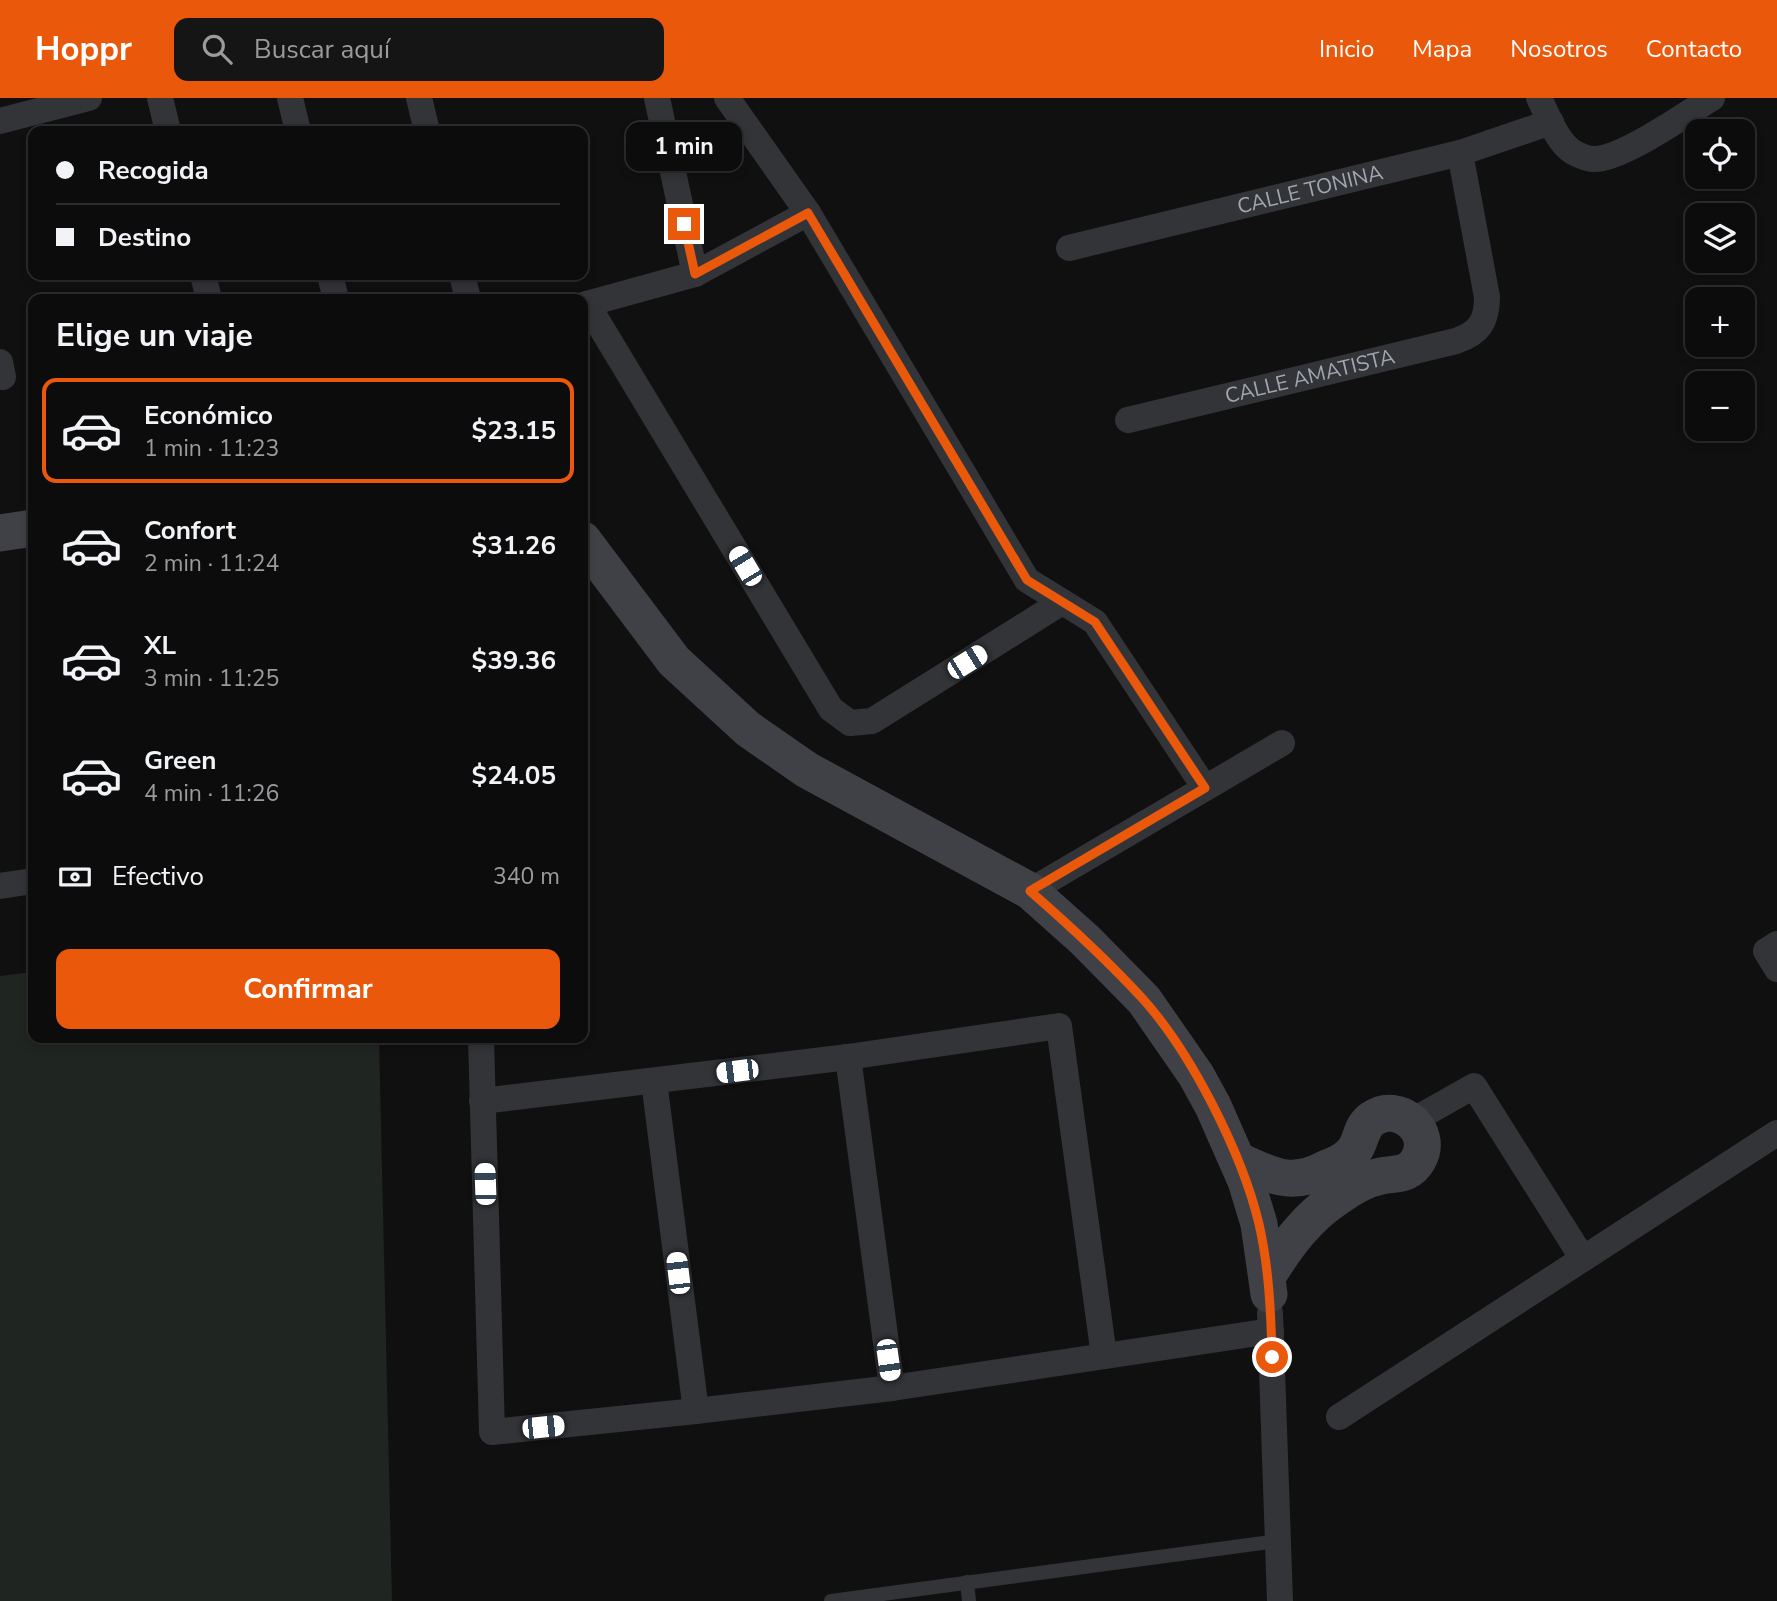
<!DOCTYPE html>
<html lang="es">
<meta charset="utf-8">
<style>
:root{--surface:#0c0c0d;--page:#151516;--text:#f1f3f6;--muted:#9a9b9d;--line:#2c2c2e;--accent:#ea580c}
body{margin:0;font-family:"Nunito Sans",sans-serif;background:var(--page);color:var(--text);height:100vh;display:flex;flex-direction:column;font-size:26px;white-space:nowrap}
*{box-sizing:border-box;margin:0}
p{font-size:23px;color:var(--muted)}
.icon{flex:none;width:38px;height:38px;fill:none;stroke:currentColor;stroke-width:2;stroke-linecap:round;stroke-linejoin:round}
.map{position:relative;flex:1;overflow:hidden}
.sheet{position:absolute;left:28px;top:196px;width:560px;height:749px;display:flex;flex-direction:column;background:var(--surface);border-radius:14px;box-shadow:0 4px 10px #0003,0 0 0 2px var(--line)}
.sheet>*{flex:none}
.hud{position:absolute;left:28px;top:28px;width:560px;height:154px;border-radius:14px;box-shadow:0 4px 10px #0003,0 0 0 2px var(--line);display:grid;align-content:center;height:154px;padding:0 28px;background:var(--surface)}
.tools{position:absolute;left:1685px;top:21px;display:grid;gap:14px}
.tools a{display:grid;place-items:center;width:70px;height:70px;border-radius:14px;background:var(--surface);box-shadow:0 4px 10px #0003,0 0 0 2px var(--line);font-size:35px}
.end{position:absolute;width:32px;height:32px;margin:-16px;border:9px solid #ea580c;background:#fff;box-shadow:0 0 0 4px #fff}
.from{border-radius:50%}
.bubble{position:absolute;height:49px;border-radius:14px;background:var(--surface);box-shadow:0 4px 10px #0003,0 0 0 2px var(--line);font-size:23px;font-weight:700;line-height:49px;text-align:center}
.car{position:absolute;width:21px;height:42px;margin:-21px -10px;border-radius:9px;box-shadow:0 0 5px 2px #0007;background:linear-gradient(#fff 24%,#345 0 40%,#fff 0 76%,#345 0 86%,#fff 0)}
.hud b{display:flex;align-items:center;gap:24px;height:66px;font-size:26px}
.hud b+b{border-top:2px solid var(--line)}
.hud i{width:18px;height:18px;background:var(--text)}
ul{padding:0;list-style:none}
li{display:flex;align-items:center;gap:21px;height:105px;margin:0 14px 10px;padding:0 14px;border:4px solid transparent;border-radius:14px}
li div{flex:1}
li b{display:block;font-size:26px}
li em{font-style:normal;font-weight:700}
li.selected{border-color:var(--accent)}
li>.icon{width:63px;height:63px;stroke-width:1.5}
h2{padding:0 28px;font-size:32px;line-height:84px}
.pay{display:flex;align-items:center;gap:18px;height:77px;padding:0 28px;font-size:26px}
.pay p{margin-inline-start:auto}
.button{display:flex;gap:14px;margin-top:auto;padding:14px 28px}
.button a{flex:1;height:80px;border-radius:14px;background:var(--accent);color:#fff;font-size:28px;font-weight:700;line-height:80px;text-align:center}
header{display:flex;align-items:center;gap:42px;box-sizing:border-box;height:98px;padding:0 35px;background:var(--accent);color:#fff}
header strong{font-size:33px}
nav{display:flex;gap:38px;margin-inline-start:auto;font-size:24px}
.search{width:490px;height:63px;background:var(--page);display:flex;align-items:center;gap:18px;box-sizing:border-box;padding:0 24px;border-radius:14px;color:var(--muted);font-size:26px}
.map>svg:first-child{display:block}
.green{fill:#1f2520}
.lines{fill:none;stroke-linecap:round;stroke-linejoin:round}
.lane{stroke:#333438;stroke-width:14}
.street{stroke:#333438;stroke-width:26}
.secondary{stroke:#404146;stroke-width:37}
.route{stroke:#ea580c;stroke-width:9}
.labels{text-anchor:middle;stroke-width:7;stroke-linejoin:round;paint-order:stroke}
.street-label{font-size:21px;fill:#a2a6b1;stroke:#0b0b0c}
</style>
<header>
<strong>Hoppr</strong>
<div class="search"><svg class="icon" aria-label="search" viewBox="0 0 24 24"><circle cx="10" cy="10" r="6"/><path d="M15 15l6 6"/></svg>Buscar aquí</div>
<nav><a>Inicio</a><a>Mapa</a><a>Nosotros</a><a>Contacto</a></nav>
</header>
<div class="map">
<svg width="1777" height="1503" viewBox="0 0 1777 1503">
<rect width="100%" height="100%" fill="#101011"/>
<!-- green -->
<path class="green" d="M 33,874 L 33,940 L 379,940 L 392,1503 L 0,1503 L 0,878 Z"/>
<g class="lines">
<!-- lane -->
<path class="lane" d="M 967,1484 L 969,1503
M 831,1503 L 1278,1443"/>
<!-- street -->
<g class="street">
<path d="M 160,0 L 168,33"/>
<path d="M 290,0 L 298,33"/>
<path d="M 419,0 L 427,33"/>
<path d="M 657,0 L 695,176"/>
<path d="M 727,0 L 808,115 L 1027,482 L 1095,524 L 1205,690"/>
<path d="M 1539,0 C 1547,16 1557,44 1573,54 C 1578,57 1588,61 1593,61 C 1620,63 1687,15 1712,0"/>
<path d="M 0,23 L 89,0"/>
<path id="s1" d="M 1069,150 L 1460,55 L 1551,24"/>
<path d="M 203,177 L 209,201"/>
<path d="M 330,177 L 336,201"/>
<path d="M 462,177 L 468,201"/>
<path d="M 587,206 L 831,611 L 850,625 L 872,623 L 1062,504"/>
<path d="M 583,207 L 695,176 L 808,115"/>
<path d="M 0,264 L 3,279"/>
<path id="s2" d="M 1128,322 L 1456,243 C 1479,235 1487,224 1487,199 L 1460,55"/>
<path d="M 0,788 L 33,783"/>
<path d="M 1030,793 L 1282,645"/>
<path d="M 1777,846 L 1766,853 L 1777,871"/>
<path d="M 481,940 L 492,1334 L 696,1313 L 892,1290 L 1271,1233"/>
<path d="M 848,959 L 892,1290"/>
<path d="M 654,983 L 696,1313"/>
<path d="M 482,1003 L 848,959 L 1059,928 L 1104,1258"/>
<path d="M 1412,1023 L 1474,988 L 1583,1161"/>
<path d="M 1270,1215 L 1280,1503"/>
<path d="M 1339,1319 L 1777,1035"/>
</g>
<!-- secondary -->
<path class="secondary" d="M 0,435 L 33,430
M 583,442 L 674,563 L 748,631 L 807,672 L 1030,793 L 1085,842 L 1144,902 L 1196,977 L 1213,1008 L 1246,1083 L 1259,1126 L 1269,1196
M 1237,1062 C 1271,1077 1291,1090 1327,1070 C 1335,1067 1344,1063 1350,1057 C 1362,1047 1359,1030 1372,1021 C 1398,1002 1435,1033 1418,1062 C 1409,1078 1396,1075 1381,1078 C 1366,1081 1350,1090 1338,1099 C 1307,1119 1286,1148 1267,1179"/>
</g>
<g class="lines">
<!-- route -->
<path class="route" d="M 684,126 L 695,176 L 808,115 L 1027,482 L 1095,524 L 1205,690 L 1030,793 C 1069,827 1107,862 1142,900 C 1191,954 1242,1055 1259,1126 C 1269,1170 1271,1215 1272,1259"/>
</g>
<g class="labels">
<!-- street labels -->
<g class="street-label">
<text dy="7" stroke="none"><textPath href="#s1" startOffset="248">CALLE TONINA</textPath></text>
<text dy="7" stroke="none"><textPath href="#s2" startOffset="187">CALLE AMATISTA</textPath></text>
</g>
</g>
</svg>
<div class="tools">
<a><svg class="icon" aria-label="locate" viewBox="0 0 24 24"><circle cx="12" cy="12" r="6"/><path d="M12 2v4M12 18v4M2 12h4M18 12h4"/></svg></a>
<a><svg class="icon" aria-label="layers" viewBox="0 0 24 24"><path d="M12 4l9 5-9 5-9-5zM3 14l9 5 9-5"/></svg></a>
<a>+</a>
<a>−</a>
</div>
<i class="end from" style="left:1272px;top:1259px"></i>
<i class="end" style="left:684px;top:126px"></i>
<div class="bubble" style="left:626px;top:24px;width:116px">1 min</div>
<i class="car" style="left:745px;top:468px;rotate:329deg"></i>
<i class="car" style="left:967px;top:564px;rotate:58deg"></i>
<i class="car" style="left:737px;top:973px;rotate:263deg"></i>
<i class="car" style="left:485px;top:1086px;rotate:358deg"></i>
<i class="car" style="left:678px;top:1175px;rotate:353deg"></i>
<i class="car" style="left:888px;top:1262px;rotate:172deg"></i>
<i class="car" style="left:543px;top:1329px;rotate:84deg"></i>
<div class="hud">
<b><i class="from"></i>Recogida</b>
<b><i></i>Destino</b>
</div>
<section class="sheet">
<h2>Elige un viaje</h2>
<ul>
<li class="selected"><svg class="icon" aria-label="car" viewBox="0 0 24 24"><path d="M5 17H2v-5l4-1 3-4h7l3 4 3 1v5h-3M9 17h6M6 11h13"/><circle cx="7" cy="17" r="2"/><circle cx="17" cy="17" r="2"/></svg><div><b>Económico</b><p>1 min · 11:23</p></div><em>$23.15</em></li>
<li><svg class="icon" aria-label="car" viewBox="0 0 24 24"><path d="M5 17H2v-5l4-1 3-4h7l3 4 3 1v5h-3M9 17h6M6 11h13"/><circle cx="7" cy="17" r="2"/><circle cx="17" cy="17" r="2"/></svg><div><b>Confort</b><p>2 min · 11:24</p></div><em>$31.26</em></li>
<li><svg class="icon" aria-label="car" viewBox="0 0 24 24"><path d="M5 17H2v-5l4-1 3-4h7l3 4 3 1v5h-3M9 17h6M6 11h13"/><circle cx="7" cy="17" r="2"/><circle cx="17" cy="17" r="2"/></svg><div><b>XL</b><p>3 min · 11:25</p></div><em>$39.36</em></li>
<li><svg class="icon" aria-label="car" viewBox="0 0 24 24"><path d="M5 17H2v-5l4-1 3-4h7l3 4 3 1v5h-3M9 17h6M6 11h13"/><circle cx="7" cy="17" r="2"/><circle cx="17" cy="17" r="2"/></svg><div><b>Green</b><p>4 min · 11:26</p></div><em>$24.05</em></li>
</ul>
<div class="pay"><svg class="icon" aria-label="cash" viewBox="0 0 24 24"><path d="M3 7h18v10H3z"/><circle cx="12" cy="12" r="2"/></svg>Efectivo<p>340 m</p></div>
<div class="button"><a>Confirmar</a></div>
</section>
</div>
